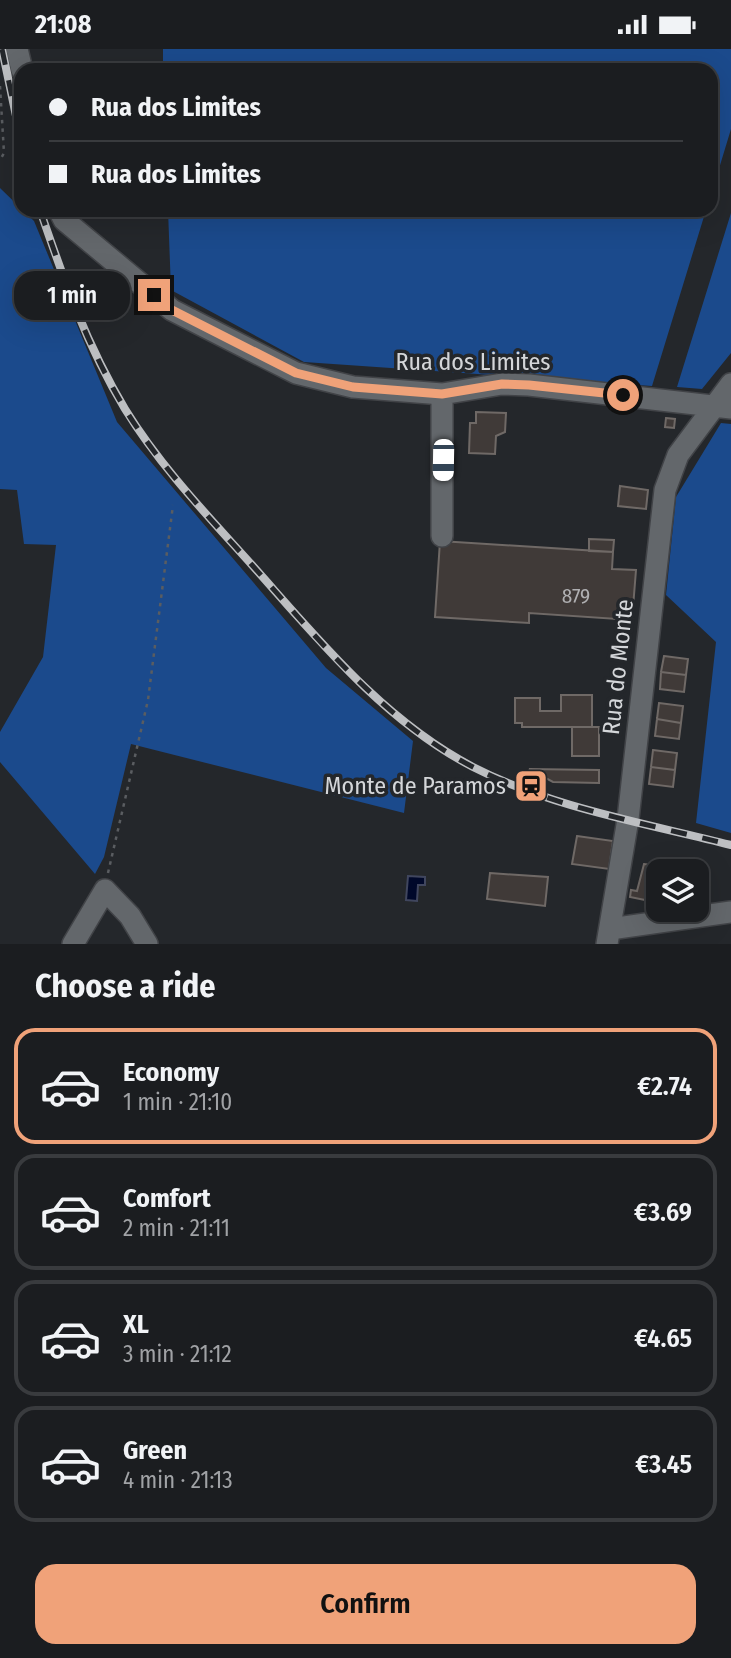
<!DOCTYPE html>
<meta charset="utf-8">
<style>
:root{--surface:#1b1d20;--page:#282a2d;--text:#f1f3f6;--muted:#a0a2a5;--line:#393b3e;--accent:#f0a279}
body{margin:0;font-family:"Fira Sans Condensed",sans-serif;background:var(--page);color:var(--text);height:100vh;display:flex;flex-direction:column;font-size:26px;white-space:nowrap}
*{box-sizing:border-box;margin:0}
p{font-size:23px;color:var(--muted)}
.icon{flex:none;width:38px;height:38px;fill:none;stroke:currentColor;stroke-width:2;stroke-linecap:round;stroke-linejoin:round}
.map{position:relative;height:895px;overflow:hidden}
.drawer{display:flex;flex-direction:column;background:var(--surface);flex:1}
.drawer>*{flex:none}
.guide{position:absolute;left:14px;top:14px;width:704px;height:154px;border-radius:21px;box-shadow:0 7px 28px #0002,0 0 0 2px var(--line);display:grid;align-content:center;height:154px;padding:0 35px;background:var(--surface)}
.fabs{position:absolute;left:646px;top:810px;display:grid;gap:14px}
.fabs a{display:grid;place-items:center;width:63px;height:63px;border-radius:14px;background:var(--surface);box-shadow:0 7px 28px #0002,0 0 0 2px var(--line);font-size:35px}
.end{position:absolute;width:32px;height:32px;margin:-16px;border:9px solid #f0a279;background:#111;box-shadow:0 0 0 4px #111}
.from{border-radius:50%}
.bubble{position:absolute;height:49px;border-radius:21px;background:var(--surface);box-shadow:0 7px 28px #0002,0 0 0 2px var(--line);font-size:23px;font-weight:600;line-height:49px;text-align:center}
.car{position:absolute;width:21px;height:42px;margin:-21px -10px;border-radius:9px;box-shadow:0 0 5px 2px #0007;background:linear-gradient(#fff 24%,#345 0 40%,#fff 0 76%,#345 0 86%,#fff 0)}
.guide b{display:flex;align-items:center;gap:24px;height:66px;font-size:26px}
.guide b+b{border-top:2px solid var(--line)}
.guide i{width:18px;height:18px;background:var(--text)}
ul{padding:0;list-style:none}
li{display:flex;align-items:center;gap:21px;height:116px;margin:0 14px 10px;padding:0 21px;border:4px solid var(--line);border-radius:21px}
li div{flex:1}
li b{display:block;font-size:26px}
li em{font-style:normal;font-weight:600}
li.on{border-color:var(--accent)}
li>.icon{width:63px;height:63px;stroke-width:1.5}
h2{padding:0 35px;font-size:32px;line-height:84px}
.cta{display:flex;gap:14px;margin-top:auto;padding:14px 35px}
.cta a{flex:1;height:80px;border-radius:21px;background:var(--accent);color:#111;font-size:28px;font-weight:600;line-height:80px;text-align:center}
.status{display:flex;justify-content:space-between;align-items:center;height:49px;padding:0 35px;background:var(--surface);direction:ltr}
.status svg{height:19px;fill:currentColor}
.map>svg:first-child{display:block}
.green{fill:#1b4a8c}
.water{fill:#00082a;stroke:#40465e;stroke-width:2}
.building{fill:#403a38;stroke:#6f6966;stroke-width:2}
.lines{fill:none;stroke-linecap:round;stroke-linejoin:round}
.minor-casing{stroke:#414347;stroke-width:24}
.path{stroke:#5a5d61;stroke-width:2.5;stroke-dasharray:3.5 5;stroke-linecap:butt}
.minor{stroke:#63676b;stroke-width:21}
.rail-casing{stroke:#bdbfc2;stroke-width:8}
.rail{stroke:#24272b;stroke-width:5;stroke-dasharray:16;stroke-linecap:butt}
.route{stroke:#f0a279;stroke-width:9}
.labels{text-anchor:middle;stroke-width:7;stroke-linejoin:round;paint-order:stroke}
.number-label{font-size:21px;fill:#afafb1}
.street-label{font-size:24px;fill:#d4d6d9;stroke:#24272b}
.poi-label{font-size:24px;fill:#d4d6d9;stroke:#24272b;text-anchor:end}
</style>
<div class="status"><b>21:08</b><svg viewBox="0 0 49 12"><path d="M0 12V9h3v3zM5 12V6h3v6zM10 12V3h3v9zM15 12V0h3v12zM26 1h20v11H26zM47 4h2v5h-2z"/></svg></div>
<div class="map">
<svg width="731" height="895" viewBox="0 0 731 895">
<rect width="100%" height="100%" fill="#24272b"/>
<!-- green -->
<path class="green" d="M 163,0 L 731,0 L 731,80 L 711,146 L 710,21 L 163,21 Z
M 0,139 L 34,172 L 117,373 L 326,619 L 413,692 L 404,764 L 131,695 L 104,808 L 95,825 L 0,713 L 0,683 L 43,608 L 56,496 L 24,495 L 17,441 L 0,440 Z
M 168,161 L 706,161 L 652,337 L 304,313 L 171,241 Z
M 731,164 L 731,304 L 702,340 L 677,338 Z
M 721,374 L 731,375 L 731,784 L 696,774 L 716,593 L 666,546 L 676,448 Z"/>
<!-- water -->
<path class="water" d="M 408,827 L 425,828 L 425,836 L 418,836 L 417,852 L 406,851 Z"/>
<!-- building -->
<path class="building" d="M 476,363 L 506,364 L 505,383 L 496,387 L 495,405 L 469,404 L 470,374 L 476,374 Z
M 666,369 L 675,370 L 674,379 L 665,378 Z
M 620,437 L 648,441 L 646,460 L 618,457 Z
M 589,490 L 614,491 L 613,503 L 589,502 Z
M 440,492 L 613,503 L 612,520 L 636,521 L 632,571 L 529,564 L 529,574 L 435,568 Z
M 664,607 L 688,610 L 686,626 L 661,623 Z
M 661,623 L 686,626 L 684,643 L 660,640 Z
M 561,646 L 592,646 L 592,678 L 522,678 L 522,674 L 515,674 L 515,649 L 540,649 L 540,662 L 561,662 Z
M 659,654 L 683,657 L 681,674 L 657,670 Z
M 657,670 L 681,674 L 679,690 L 655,687 Z
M 572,678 L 599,678 L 599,707 L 572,707 Z
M 653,701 L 677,704 L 675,721 L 651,718 Z
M 651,718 L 675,721 L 673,738 L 649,735 Z
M 529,720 L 599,721 L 599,734 L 553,733 Z
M 524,723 L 543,730 L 541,737 L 521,730 Z
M 577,787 L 613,792 L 609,820 L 572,815 Z
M 644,815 L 673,819 L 673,822 L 658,822 L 658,846 L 645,844 L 645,851 L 630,848 L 631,841 L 637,842 Z
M 490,824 L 548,828 L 545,857 L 487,850 Z"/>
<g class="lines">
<defs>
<path id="minor" d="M 17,0 L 22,21
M 59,161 L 64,171 L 172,261 L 296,324 L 353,338 L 442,345 L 502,335 L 529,336 L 731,359
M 442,345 L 442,487
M 610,880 L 731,863
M 73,895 L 105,841 L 130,867 L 147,895
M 607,895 L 628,770 L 665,441 L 678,406 L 731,335"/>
</defs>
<!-- minor casing -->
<use href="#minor" class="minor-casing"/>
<!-- path -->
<path class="path" d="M 0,37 L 4,104 L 0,111
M 108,824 L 148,651 L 173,456"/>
<!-- minor -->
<use href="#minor" class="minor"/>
<defs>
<path id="rail" d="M 2,0 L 21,91
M 40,161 C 64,231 86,295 125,360 C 160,417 207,466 252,516 C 318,590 383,671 473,718 C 553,759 645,774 731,796"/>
</defs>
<!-- rail casing -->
<use href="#rail" class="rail-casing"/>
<!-- rail -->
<use href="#rail" class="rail"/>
</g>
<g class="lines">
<!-- route -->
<path class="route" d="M 154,246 L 172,261 L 296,324 L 353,338 L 442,345 L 502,335 L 529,336 L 623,346"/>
</g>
<!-- icons -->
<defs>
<symbol id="station-square" viewBox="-11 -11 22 22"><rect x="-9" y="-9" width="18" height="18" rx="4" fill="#f0a279" stroke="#24272b"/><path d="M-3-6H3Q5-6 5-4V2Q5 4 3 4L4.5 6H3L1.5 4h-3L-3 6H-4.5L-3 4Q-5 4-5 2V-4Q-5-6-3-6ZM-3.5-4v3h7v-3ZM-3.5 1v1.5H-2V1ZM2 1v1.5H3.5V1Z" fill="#111"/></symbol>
</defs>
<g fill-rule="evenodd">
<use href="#station-square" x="512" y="718" width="38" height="38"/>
</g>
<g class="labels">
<!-- number labels -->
<g class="number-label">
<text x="576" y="554">879</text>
</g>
<!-- street labels -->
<g class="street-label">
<text x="473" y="321">Rua dos Limites</text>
<text transform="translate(618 618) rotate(-84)" y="8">Rua do Monte</text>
</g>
<!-- poi labels -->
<g class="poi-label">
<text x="506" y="745">Monte de Paramos</text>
</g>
</g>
</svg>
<div class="fabs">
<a><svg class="icon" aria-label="layers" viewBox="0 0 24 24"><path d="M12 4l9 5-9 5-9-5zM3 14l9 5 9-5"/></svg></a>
</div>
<i class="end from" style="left:623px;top:346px"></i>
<i class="end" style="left:154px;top:246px"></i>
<div class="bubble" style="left:14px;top:222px;width:116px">1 min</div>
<i class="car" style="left:443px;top:411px;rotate:181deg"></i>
<div class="guide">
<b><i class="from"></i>Rua dos Limites</b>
<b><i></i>Rua dos Limites</b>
</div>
</div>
<section class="drawer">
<h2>Choose a ride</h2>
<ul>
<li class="on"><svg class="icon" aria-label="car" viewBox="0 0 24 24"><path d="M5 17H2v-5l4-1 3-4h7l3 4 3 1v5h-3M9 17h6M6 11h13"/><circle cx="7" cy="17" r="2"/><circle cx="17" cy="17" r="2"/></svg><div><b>Economy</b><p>1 min · 21:10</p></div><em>€2.74</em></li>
<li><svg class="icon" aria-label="car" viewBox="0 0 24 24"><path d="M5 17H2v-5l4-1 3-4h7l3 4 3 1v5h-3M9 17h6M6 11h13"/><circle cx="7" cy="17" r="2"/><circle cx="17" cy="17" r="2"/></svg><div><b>Comfort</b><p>2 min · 21:11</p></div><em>€3.69</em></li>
<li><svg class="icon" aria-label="car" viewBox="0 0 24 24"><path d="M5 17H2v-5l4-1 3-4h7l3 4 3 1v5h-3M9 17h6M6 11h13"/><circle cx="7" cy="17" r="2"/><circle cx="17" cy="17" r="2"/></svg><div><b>XL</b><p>3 min · 21:12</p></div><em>€4.65</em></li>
<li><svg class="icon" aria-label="car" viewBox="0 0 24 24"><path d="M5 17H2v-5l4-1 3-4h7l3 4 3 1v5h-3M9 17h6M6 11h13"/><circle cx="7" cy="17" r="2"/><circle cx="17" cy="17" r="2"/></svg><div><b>Green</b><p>4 min · 21:13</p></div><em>€3.45</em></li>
</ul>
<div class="cta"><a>Confirm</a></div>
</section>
